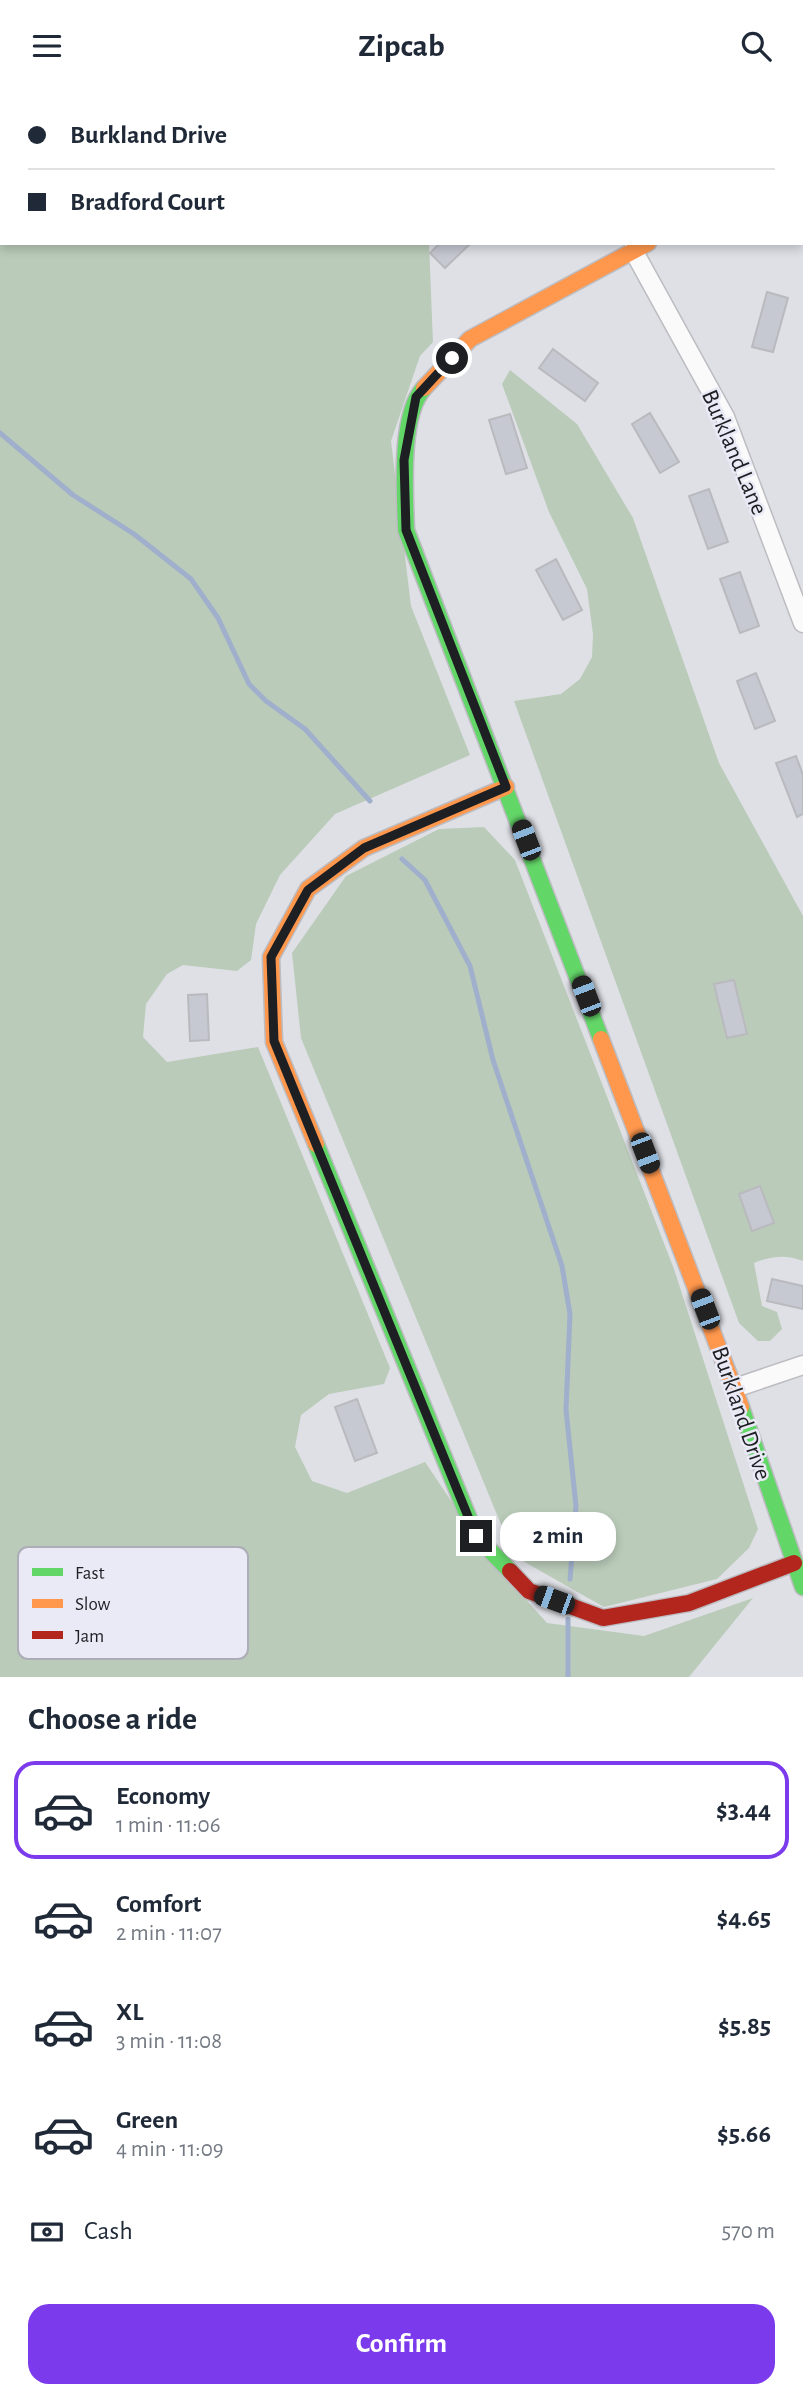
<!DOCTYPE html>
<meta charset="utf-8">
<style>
:root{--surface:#fff;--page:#f6f6f7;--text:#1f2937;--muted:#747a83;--line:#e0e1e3;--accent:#7c3aed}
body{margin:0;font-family:"Alegreya Sans",sans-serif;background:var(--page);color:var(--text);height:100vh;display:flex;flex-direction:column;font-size:26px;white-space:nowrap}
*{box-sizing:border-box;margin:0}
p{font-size:23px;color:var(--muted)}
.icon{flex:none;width:38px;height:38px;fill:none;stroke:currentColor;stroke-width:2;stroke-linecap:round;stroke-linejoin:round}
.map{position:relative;height:1586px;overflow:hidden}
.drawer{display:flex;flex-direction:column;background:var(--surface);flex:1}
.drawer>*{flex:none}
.hud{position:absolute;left:0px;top:0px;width:803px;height:154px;box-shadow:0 4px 10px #0003;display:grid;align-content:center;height:154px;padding:0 28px;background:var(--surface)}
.end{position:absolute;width:32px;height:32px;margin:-16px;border:9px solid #1e1f23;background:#fff;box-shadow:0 0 0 4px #fff}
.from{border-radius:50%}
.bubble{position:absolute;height:49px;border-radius:21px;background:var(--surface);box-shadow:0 4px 10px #0003;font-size:23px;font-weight:700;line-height:49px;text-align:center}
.car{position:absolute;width:21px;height:42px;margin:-21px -10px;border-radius:9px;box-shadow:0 0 5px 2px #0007;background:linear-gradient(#222 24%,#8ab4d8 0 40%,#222 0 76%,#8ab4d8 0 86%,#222 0)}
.hud b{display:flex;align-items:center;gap:24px;height:66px;font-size:26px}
.hud b+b{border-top:2px solid var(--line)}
.hud i{width:18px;height:18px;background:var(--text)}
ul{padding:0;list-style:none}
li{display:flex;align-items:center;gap:21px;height:98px;margin:0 14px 10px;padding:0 14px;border:4px solid transparent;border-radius:21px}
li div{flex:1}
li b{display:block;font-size:26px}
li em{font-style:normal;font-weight:700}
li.current{border-color:var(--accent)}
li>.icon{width:63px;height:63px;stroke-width:1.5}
h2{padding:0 28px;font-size:32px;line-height:84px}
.pay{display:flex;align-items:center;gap:18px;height:77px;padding:0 28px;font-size:26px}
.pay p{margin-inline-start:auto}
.button{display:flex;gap:14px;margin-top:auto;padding:14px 28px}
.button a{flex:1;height:80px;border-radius:21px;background:var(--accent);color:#fff;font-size:28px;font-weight:700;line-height:80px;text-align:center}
header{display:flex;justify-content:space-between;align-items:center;height:91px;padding:0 28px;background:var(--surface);font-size:32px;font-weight:700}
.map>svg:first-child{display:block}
.forest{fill:#bacbb9}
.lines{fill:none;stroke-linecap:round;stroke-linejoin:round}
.stream{stroke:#a0afcc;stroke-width:5}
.building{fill:#c6c8d2;stroke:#b9babe;stroke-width:2}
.street-casing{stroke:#bcbcc1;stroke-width:21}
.fast-casing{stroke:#bcbcc1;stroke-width:19}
.slow-casing{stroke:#bcbcc1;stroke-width:19}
.jam-casing{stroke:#bcbcc1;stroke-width:19}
.street{stroke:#fafafb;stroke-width:18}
.fast{stroke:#63d668;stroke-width:16}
.slow{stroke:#ff974d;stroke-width:16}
.jam{stroke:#b3261e;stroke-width:16}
.route{stroke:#1e1f23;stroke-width:9}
.labels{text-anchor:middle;stroke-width:5;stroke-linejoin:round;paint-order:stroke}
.street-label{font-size:24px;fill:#1e1f23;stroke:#e9eaf6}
.key{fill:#e9eaf6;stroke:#acadb7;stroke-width:2}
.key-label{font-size:19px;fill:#1e1f23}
</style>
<header><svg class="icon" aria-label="menu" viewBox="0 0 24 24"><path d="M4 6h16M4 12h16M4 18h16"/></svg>Zipcab<svg class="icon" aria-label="search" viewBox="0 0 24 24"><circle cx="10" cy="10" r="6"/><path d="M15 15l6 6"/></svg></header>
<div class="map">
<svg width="803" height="1586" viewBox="0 0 803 1586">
<rect width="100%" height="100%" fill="#dfe0e6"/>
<!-- forest -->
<path class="forest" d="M 0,0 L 317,2 L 2,2 L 2,152 L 429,152 L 433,251 L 420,265 L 391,350 L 411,515 L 470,664 L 335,723 L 280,784 L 256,833 L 251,869 L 237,880 L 183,874 L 167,883 L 146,913 L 143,946 L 167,971 L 258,956 L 390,1277 L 384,1293 L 329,1303 L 301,1324 L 295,1356 L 312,1390 L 347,1402 L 425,1371 L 493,1472 L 547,1532 L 644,1545 L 753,1507 L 689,1586 L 0,1586 Z
M 510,279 L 577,333 L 633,427 L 719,672 L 803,825 L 803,1170 C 786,1163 771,1165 754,1172 L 762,1215 L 777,1221 L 782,1238 L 770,1250 L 758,1250 L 739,1232 L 514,610 L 561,603 L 580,588 L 592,566 L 593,543 L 587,498 L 549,421 L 502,293 Z
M 484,736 L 515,769 L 674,1178 L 758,1438 L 749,1457 L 717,1488 L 604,1516 L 514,1465 L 301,947 L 292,862 L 346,785 L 439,738 Z"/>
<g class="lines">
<!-- stream -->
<path class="stream" d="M 0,342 L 73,404 L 134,443 L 191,488 L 218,527 L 249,593 L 266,610 L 305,638 L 370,710
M 402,768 L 425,789 L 470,875 L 493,969 L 562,1175 L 570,1223 L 566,1319 L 576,1415 L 570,1488
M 568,1528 L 568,1586"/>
</g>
<!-- building -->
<path class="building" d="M 440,152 L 471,152 L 445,177 L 430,162 Z
M 767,201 L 788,207 L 773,261 L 752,256 Z
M 553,258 L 598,292 L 585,310 L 539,277 Z
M 650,322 L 679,371 L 660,382 L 632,333 Z
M 510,323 L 527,377 L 506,383 L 489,329 Z
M 709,398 L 728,451 L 708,458 L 689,405 Z
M 556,468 L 582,519 L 563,529 L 536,479 Z
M 740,481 L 759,535 L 740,542 L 720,488 Z
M 756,582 L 775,630 L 755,638 L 737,590 Z
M 796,665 L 803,684 L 803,723 L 797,726 L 776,672 Z
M 734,889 L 747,943 L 727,947 L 714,893 Z
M 207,903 L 209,949 L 190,950 L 188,904 Z
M 760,1095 L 774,1132 L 752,1140 L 739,1103 Z
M 772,1188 L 803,1195 L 803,1218 L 767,1210 Z
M 357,1308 L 377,1362 L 355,1370 L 335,1316 Z"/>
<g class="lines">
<defs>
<path id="street" d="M 802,92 L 803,92
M 633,159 L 725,326 L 803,532
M 735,1297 L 803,1274"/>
<path id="fast" d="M 424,297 C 399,324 405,403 406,439 L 601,948
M 316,1053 L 476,1445 L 510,1480
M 741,1316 L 803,1496"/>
<path id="slow" d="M 424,297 L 470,248 L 648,152
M 601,948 L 741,1316
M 316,1053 L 274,951 L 271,866 L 308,798 L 364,757 L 506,696"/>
<path id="jam" d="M 510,1480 L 529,1500 L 603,1527 L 689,1512 L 794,1472"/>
</defs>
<!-- street casing -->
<use href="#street" class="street-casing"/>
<!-- fast casing -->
<use href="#fast" class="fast-casing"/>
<!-- slow casing -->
<use href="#slow" class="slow-casing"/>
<!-- jam casing -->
<use href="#jam" class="jam-casing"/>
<!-- street -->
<use href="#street" class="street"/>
<!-- fast -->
<use href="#fast" class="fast"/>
<!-- slow -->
<use href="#slow" class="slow"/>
<!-- jam -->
<use href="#jam" class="jam"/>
</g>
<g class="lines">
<!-- route -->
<path class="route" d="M 452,267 L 416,306 L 404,369 L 406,439 L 506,696 L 364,757 L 308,799 L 271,866 L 274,950 L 476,1445"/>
</g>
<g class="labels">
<!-- street labels -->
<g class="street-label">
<text transform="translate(735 361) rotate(67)" y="8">Burkland Lane</text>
<text transform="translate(742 1322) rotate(71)" y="8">Burkland Drive</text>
</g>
</g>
<!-- legend -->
<rect x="18" y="1456" width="230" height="112" rx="10" class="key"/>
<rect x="32" y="1477" width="31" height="8" fill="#63d668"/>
<rect x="32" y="1508" width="31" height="9" fill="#ff974d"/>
<rect x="32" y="1540" width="31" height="8" fill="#b3261e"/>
<g class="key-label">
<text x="75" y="1488">Fast</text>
<text x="75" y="1519">Slow</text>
<text x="75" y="1551">Jam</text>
</g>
</svg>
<i class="end from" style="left:452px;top:267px"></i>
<i class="end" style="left:476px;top:1445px"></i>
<div class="bubble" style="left:500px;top:1421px;width:116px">2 min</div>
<i class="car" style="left:526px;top:749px;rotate:339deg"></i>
<i class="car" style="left:586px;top:905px;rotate:339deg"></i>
<i class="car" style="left:645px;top:1062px;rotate:159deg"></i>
<i class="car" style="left:705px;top:1218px;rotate:339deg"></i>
<i class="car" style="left:554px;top:1509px;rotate:290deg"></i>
<div class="hud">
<b><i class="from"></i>Burkland Drive</b>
<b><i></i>Bradford Court</b>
</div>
</div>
<section class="drawer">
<h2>Choose a ride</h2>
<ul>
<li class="current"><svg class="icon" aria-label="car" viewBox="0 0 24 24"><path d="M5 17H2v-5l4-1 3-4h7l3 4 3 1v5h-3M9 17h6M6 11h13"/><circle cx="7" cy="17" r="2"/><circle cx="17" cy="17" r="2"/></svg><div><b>Economy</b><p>1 min · 11:06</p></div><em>$3.44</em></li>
<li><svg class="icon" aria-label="car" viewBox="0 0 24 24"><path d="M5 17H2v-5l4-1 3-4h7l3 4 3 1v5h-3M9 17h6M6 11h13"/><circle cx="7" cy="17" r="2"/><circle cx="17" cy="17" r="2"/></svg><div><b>Comfort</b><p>2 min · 11:07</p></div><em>$4.65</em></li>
<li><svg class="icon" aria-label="car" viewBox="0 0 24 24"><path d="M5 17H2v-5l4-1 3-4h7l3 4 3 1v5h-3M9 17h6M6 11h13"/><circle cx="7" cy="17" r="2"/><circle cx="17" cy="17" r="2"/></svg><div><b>XL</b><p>3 min · 11:08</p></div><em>$5.85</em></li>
<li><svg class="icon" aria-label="car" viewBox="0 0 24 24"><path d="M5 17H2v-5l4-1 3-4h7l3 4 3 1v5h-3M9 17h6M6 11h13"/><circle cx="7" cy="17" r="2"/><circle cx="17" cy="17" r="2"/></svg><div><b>Green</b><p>4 min · 11:09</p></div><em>$5.66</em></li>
</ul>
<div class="pay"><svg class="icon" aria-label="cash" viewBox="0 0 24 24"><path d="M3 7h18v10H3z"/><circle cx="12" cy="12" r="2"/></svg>Cash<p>570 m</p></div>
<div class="button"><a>Confirm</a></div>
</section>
